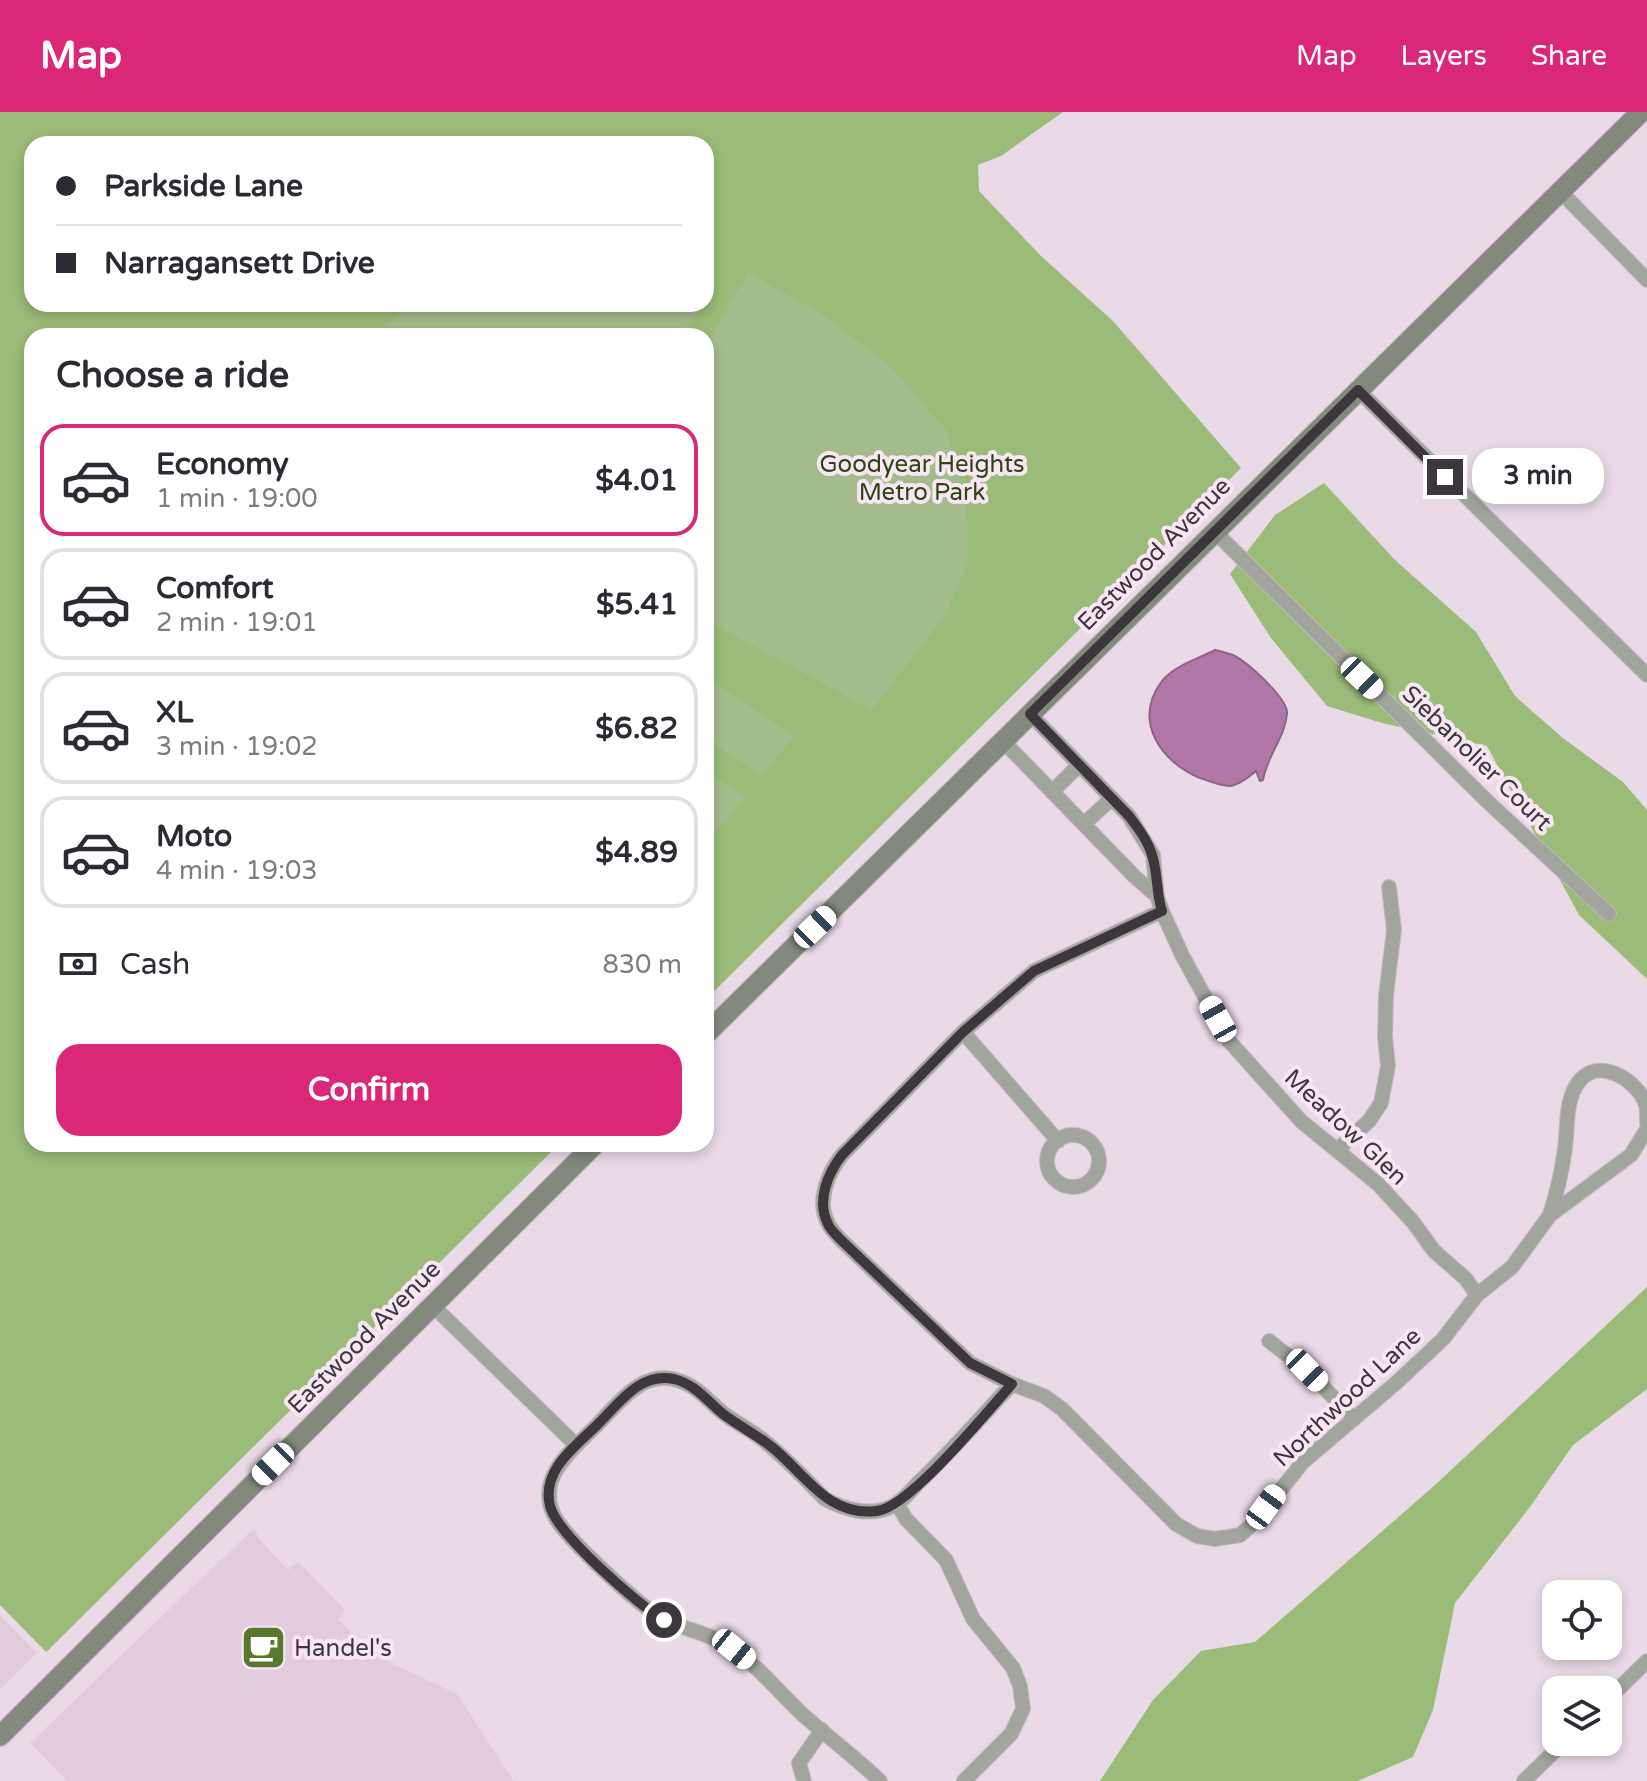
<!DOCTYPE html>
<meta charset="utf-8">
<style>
:root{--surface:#fff;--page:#f7f7f7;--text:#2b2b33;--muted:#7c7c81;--line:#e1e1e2;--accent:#db2777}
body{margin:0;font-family:"Varela Round",sans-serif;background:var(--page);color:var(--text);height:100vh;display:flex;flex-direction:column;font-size:30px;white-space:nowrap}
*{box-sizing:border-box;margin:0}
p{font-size:26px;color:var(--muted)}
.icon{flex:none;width:44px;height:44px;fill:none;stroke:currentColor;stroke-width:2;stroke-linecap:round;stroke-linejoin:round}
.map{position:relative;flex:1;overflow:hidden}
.panel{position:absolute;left:24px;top:216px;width:690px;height:824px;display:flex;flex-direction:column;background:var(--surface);border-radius:24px;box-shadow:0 4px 12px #0003}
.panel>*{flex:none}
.top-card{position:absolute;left:24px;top:24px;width:690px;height:176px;border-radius:24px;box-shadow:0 4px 12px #0003;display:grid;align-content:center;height:176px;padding:0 32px;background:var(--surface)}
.buttons{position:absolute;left:1542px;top:1468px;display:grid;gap:16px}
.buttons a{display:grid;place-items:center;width:80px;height:80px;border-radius:16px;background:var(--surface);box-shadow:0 4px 12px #0003;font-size:40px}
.end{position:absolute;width:36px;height:36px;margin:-18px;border:10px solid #3d363c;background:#fff;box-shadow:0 0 0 4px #fff}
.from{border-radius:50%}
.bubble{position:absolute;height:56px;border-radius:24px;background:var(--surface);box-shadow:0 4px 12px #0003;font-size:26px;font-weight:800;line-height:56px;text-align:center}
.car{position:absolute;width:24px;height:48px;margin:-24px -12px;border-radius:10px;box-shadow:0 0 6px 2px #0007;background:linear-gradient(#fff 24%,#345 0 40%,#fff 0 76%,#345 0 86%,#fff 0)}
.top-card b{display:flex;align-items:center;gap:28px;height:76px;font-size:30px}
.top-card b+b{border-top:2px solid var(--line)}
.top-card i{width:20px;height:20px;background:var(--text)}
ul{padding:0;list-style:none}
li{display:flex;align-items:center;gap:24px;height:112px;margin:0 16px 12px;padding:0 16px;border:4px solid var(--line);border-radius:24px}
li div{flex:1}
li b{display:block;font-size:30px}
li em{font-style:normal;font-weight:800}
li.on{border-color:var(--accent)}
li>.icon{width:72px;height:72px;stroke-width:1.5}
h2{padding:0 32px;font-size:36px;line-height:96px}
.pay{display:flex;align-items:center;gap:20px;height:88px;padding:0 32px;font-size:30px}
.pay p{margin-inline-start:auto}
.action{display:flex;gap:16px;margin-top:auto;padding:16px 32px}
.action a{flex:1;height:92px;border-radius:24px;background:var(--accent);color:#fff;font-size:32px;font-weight:800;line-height:92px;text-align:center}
header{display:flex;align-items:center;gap:48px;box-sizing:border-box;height:112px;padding:0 40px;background:var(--accent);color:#fff}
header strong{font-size:38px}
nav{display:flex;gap:44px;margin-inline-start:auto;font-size:28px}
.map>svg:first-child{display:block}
.built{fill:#e3cbde}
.green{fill:#a4bc8b;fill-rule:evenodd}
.forest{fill:#9bbb78}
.water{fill:#b177a7;stroke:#8e6487;stroke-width:2}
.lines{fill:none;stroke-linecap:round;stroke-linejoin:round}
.street-casing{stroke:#c7b8c5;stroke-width:16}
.secondary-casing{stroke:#c7b8c5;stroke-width:22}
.street{stroke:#a1a59d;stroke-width:14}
.secondary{stroke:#83897d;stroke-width:20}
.route{stroke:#3d363c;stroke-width:10}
.labels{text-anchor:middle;stroke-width:8;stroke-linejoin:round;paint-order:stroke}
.park-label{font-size:24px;fill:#2f4313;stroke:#f8e6f4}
.street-label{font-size:24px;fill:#3d363c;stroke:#f8e6f4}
.poi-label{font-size:24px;fill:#3d363c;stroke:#f8e6f4;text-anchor:start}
</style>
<header>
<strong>Map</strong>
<nav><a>Map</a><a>Layers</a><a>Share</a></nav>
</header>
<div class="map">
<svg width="1647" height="1669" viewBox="0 0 1647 1669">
<rect width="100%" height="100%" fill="#ead9e7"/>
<!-- built -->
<path class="built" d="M 254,1416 L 259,1427 L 288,1458 L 298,1450 L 345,1498 L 338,1507 L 360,1530 L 389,1550 L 457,1582 L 514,1669 L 67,1669 L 30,1631 Z
M 0,1503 L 37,1541 L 0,1578 Z"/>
<!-- green -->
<path class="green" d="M 0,0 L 867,0 L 1230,368 L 706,887 L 706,224 L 32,224 L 32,1032 L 559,1032 L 46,1540 ZM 32,32 L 706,32 L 706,192 L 32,192 Z"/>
<!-- forest -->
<path class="forest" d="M 0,0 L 1063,0 L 1001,44 L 978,53 L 979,79 L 1041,144 L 1113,209 L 1241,356 L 706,887 L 706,719 L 712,723 L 745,685 L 706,658 L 706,626 L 763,664 L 794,624 L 706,565 L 706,508 L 872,598 L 946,502 L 968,450 L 967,391 L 947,319 L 890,254 L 819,200 L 748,161 L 706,233 L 706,224 L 685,224 L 702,192 L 706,192 L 709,181 L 706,179 L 706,32 L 32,32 L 32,192 L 414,192 L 370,224 L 32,224 L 32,1032 L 559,1032 L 46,1540 L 0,1493 Z
M 1324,371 L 1395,448 L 1476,520 L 1515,584 L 1564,627 L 1623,670 L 1647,698 L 1647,867 L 1579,803 L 1487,634 L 1382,611 L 1327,594 L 1271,526 L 1230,462 L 1275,403 Z
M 1647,1175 L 1647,1277 L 1573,1333 L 1530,1395 L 1455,1491 L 1433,1598 L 1413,1645 L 1358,1669 L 1100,1669 L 1153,1588 L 1201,1539 L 1255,1530 L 1434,1374 Z"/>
<!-- water -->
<path class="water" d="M 1215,538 C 1220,539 1227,541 1233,543 C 1247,550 1289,587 1287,602 C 1285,625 1267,644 1263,668 L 1260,669 L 1256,659 C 1249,665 1239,673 1230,674 C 1220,674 1209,669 1200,666 C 1161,650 1132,609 1162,569 C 1175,553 1198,547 1215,538 Z"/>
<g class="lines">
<defs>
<path id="street" d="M 1561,80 L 1647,168
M 1358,278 L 1647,563
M 1214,419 L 1489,691 L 1609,802
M 1030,602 L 1129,704 L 1153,743 L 1157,784 L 1162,799 L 1182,843 L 1229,929 L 1301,1009 L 1378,1072 L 1413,1110 L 1434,1139 L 1466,1167 L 1477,1183
M 1003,629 L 1135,765 L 1157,784
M 1052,680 L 1079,653
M 1084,712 L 1112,686
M 1162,799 L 1034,859 L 963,920 L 842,1043 C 828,1061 816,1089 828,1111 C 830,1117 836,1122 840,1127 L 970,1251 L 1012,1272 L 1044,1284 L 1062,1297 L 1176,1412 L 1197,1424 L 1215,1427 L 1240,1423 L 1255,1410 L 1303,1350 L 1396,1271 L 1443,1227 L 1477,1183 L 1512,1155 L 1550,1103 L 1631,1043 L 1647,1017
M 963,920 L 1058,1029
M1047 1049a26 26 0 1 1 52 0a26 26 0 1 1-52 0Z
M 1337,1038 L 1369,1009 L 1381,991 L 1388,954 L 1385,924 L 1386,883 L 1394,818 L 1389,775
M 1550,1102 C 1557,1081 1562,1059 1565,1036 C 1568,1014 1565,989 1578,971 C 1597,943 1638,968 1646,993 C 1647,998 1647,1006 1647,1011
M 432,1193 L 575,1332
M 1269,1229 L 1307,1258 L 1354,1307
M 897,1392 L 906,1407 L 946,1448 L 973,1507 L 1013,1556 L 1020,1574 L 1023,1597 L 1011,1622 L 964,1669
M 1608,1587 L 1647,1549
M 804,1669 L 799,1651 L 822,1618
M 880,1669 C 855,1645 828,1625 802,1602 C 779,1580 758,1554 732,1536 C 711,1522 687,1518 665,1508 C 643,1498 566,1426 555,1405 C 533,1365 576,1335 600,1310 C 621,1288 645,1256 680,1269 C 698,1275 709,1290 723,1301 C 736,1311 751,1318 763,1328 C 786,1346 805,1367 825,1387 C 843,1397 870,1405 890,1395 C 901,1391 910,1380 918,1371 C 951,1340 981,1305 1012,1272
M 1524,1669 L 1564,1630"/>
<path id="secondary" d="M 706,922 L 1641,0
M 0,1624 L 595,1032"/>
</defs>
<!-- street casing -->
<use href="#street" class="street-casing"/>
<!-- secondary casing -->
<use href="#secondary" class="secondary-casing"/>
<!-- street -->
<use href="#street" class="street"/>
<!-- secondary -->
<use href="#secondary" class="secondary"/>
</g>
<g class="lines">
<!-- route -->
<path class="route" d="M 664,1508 C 638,1493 557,1422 550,1394 C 541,1356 578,1333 600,1310 C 621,1289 641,1260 674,1267 C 695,1272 707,1289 723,1302 C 739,1314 757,1323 773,1336 C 806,1363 828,1405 877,1399 C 910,1395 987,1300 1012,1272 L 970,1251 L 840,1127 C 836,1123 830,1117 828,1112 C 816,1089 828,1061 842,1043 L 963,920 L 1034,859 L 1162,799 C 1156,781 1158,761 1152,743 C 1148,729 1138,716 1129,704 L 1030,602 L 1358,278 L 1445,365"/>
</g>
<!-- icons -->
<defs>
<symbol id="cafe-square" viewBox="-11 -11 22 22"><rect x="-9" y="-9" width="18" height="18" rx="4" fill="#58782e" stroke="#f8e6f4"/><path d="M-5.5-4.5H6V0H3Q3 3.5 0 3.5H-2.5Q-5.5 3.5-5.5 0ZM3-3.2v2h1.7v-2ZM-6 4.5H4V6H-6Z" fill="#fff"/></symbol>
</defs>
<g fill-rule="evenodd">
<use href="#cafe-square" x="238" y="1510" width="51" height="51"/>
</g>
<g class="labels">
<!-- park labels -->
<g class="park-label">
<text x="922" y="360">Goodyear Heights<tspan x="922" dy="28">Metro Park</tspan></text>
</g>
<!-- street labels -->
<g class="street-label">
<text transform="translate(1154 442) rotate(-45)" y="8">Eastwood Avenue</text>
<text transform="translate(1477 646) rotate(44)" y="8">Siebanolier Court</text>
<text transform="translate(1346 1015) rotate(43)" y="8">Meadow Glen</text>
<text transform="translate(364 1225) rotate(-45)" y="8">Eastwood Avenue</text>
<text transform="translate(1347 1285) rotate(-43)" y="8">Northwood Lane</text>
</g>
<!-- poi labels -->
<g class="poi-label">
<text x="294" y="1544">Handel's</text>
</g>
</g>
</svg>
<div class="buttons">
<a><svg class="icon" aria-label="locate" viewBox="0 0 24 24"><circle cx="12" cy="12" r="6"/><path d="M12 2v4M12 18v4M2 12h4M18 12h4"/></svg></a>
<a><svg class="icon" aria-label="layers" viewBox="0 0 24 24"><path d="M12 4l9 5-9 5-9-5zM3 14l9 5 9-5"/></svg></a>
</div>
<i class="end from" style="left:664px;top:1508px"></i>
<i class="end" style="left:1445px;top:365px"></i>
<div class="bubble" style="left:1472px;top:336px;width:132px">3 min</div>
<i class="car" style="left:1362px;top:566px;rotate:134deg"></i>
<i class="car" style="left:815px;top:815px;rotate:46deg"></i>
<i class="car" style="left:1218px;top:907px;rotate:331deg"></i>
<i class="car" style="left:1307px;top:1258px;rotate:136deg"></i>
<i class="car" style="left:273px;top:1352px;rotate:225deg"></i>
<i class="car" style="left:1266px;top:1395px;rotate:36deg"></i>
<i class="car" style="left:734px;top:1537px;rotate:129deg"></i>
<div class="top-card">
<b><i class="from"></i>Parkside Lane</b>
<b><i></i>Narragansett Drive</b>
</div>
<section class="panel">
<h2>Choose a ride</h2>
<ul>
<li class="on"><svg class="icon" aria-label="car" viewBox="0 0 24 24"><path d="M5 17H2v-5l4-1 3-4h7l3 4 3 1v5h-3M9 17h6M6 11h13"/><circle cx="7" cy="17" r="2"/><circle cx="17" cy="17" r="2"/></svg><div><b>Economy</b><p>1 min · 19:00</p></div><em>$4.01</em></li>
<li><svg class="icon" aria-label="car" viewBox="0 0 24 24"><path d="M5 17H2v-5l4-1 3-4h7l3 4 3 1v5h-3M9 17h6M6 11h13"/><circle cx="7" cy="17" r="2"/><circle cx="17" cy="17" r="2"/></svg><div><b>Comfort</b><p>2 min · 19:01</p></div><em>$5.41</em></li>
<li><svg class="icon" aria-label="car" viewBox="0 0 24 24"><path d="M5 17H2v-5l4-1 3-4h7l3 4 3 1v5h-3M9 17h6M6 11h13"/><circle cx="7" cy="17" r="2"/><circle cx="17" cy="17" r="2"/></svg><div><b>XL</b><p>3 min · 19:02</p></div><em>$6.82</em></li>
<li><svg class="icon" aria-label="car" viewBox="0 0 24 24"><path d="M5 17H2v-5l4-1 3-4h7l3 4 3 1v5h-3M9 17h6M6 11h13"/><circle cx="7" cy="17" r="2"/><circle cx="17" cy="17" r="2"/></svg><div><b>Moto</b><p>4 min · 19:03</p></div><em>$4.89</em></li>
</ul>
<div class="pay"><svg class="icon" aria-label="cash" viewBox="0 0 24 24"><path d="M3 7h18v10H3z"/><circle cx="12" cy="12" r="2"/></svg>Cash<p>830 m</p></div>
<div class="action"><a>Confirm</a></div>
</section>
</div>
